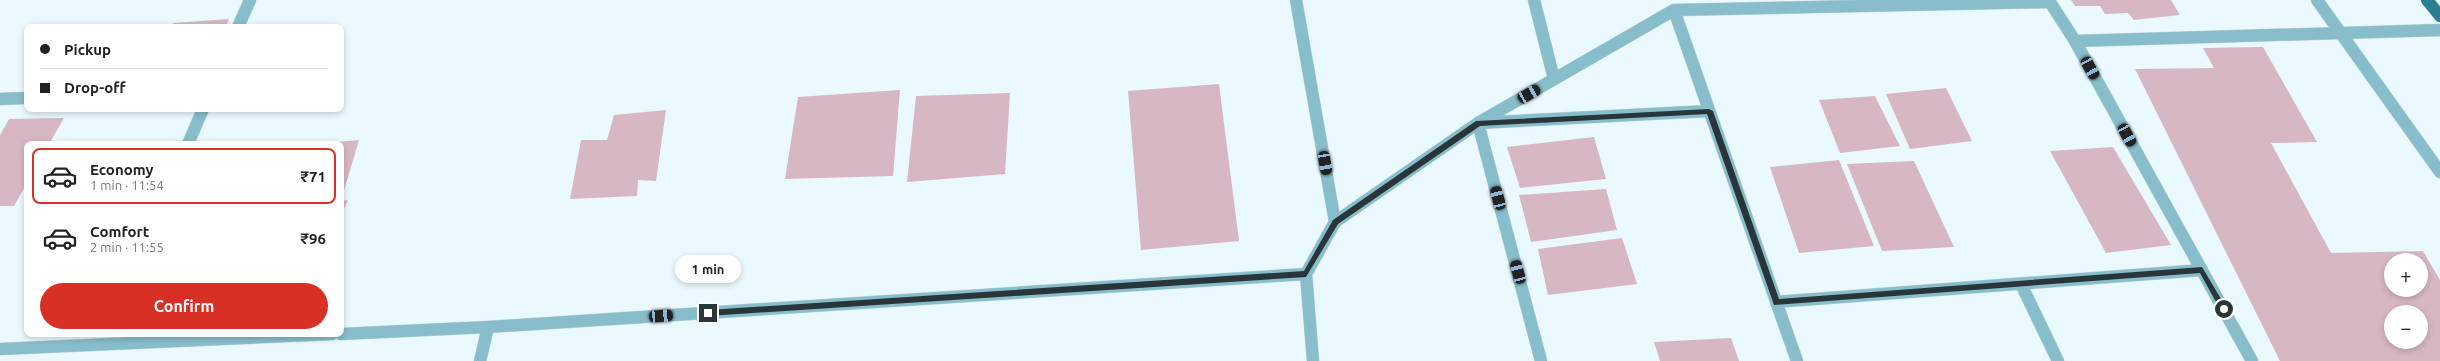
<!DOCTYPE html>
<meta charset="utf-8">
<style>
:root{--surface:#fff;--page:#f2f2f2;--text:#222;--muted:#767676;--line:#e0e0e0;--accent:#d93025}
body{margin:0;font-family:Ubuntu,sans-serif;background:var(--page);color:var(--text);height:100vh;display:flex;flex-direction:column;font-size:15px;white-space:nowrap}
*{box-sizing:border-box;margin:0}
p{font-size:13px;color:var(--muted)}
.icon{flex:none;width:22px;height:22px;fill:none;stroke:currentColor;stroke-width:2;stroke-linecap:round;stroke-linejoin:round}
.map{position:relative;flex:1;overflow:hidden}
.drawer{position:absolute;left:24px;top:141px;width:320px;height:196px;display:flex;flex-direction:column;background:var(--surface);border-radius:8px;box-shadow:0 2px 6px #0003}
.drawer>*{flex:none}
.top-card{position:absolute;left:24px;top:24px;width:320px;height:88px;border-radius:8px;box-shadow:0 2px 6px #0003;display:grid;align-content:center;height:88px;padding:0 16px;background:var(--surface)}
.tools{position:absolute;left:2384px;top:253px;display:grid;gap:8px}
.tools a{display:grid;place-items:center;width:44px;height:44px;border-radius:50%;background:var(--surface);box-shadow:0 2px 6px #0003;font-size:20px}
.end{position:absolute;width:18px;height:18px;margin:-9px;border:5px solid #28363a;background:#fff;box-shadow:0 0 0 2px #fff}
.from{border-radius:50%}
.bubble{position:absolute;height:28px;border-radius:14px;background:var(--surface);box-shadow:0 2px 6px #0003;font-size:13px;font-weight:700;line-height:28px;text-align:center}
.car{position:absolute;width:12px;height:24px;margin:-12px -6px;border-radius:5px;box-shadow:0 0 3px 1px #0007;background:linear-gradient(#222 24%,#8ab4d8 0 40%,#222 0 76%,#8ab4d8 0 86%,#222 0)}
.top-card b{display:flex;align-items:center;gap:14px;height:38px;font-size:15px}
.top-card b+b{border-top:1px solid var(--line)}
.top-card i{width:10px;height:10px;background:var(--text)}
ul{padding:7px 0 0;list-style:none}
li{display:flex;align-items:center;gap:12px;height:56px;margin:0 8px 6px;padding:0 8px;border:2px solid transparent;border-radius:8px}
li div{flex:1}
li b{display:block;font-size:15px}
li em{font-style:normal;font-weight:700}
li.current{border-color:var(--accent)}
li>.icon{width:36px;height:36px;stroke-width:1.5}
.primary-button{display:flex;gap:8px;margin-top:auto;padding:8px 16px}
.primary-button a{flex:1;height:46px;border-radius:24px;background:var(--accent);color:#fff;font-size:16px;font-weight:700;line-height:46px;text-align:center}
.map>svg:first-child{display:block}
.building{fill:#d7b7c3;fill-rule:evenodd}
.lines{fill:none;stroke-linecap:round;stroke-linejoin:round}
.minor-casing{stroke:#c7d6da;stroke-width:13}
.trunk-casing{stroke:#c7d6da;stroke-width:13}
.minor{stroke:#88bdcc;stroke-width:12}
.trunk{stroke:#297e92;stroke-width:12}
.route{fill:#28363a}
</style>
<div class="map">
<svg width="2440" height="361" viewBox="0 0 2440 361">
<rect width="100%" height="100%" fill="#eaf9fd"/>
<!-- building -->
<path class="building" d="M 2071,0 L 2171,0 L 2180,15 L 2134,20 L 2128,13 L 2105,14 L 2100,6 L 2075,6 Z
M 229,19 L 226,27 L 171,27 L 173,23 Z
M 2263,47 L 2317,142 L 2271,143 L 2331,253 L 2423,251 L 2440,280 L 2440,361 L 2280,361 L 2135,69 L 2214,68 L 2203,48 ZM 2391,260 L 2421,260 L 2421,290 L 2391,290 ZM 2391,312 L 2421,312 L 2421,342 L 2391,342 Z
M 1219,84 L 1239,241 L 1141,250 L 1128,91 Z
M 1946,88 L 1972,141 L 1910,149 L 1886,94 Z
M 900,90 L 893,176 L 785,179 L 798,97 Z
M 1010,93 L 1005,174 L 907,182 L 916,96 Z
M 1875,96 L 1900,146 L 1840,153 L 1819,100 Z
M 666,110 L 656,181 L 638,180 L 637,196 L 570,199 L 581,140 L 607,140 L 614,115 Z
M 64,118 L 49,144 L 27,144 L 27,183 L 14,206 L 0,206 L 0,135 L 9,119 Z
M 1594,137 L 1606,179 L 1520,188 L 1507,147 Z
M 359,140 L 343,194 L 341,195 L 341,144 L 325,143 Z
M 2113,147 L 2171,245 L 2106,253 L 2050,151 Z
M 1839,160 L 1874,246 L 1799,253 L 1770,167 Z
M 1914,161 L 1954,247 L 1882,251 L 1847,164 Z
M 1606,189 L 1617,230 L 1531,242 L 1519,195 Z
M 348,200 L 341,216 L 341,201 Z
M 1622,238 L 1637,284 L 1548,295 L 1538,249 Z
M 1731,338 L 1739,361 L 1660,361 L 1654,342 Z"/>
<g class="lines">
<defs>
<path id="minor" d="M 1296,0 L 1335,222
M 1534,0 L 1554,79
M 2317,0 L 2440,172
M 238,27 L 250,0
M 2075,41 L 2252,361
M 0,99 L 27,98
M 188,144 L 203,109
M 1306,274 L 1335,222 L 1478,123 L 1674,10
M 2021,284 L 2058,361
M 1776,302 L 2202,270
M 341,334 L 488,327 L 1306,274 L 1313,361
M 0,349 L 332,334
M 480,361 L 488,327
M 1541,361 L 1478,123 L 1709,111
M 1797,361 L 1674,10 L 2050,2 L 2075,41 L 2440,30"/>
<path id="trunk" d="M 2427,0 L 2440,16"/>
</defs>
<!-- minor casing -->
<use href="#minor" class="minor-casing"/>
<!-- trunk casing -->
<use href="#trunk" class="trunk-casing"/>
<!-- minor -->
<use href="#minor" class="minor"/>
<!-- trunk -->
<use href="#trunk" class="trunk"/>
</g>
<!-- route -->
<path class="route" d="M 1709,109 L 1713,111 L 1779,299 L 2202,267 L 2227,309 L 2221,311 L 2200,273 L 1774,305 L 1707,114 L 1480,126 L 1338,224 L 1306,277 L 708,316 L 705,313 L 708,310 L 1304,271 L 1333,220 L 1476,121 Z"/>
</svg>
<div class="tools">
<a>+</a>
<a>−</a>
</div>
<i class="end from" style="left:2224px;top:309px"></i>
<i class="end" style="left:708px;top:313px"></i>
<div class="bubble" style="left:675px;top:255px;width:66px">1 min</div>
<i class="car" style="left:2090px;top:68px;rotate:151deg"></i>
<i class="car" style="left:1529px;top:94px;rotate:60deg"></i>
<i class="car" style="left:2127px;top:135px;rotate:151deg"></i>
<i class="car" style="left:1325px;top:163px;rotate:170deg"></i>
<i class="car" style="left:1498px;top:198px;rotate:345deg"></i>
<i class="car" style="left:1518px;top:272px;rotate:345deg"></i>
<i class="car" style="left:661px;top:316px;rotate:86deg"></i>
<div class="top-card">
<b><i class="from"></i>Pickup</b>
<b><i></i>Drop-off</b>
</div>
<section class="drawer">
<ul>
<li class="current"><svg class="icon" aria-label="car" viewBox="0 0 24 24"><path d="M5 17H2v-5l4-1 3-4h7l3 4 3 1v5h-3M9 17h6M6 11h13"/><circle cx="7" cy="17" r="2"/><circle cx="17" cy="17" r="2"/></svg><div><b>Economy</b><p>1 min · 11:54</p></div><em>₹71</em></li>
<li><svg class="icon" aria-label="car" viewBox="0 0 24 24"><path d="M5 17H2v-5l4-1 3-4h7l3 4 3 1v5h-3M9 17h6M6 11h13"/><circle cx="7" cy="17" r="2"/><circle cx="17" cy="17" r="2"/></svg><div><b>Comfort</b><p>2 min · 11:55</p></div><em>₹96</em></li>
</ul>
<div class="primary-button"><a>Confirm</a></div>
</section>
</div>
